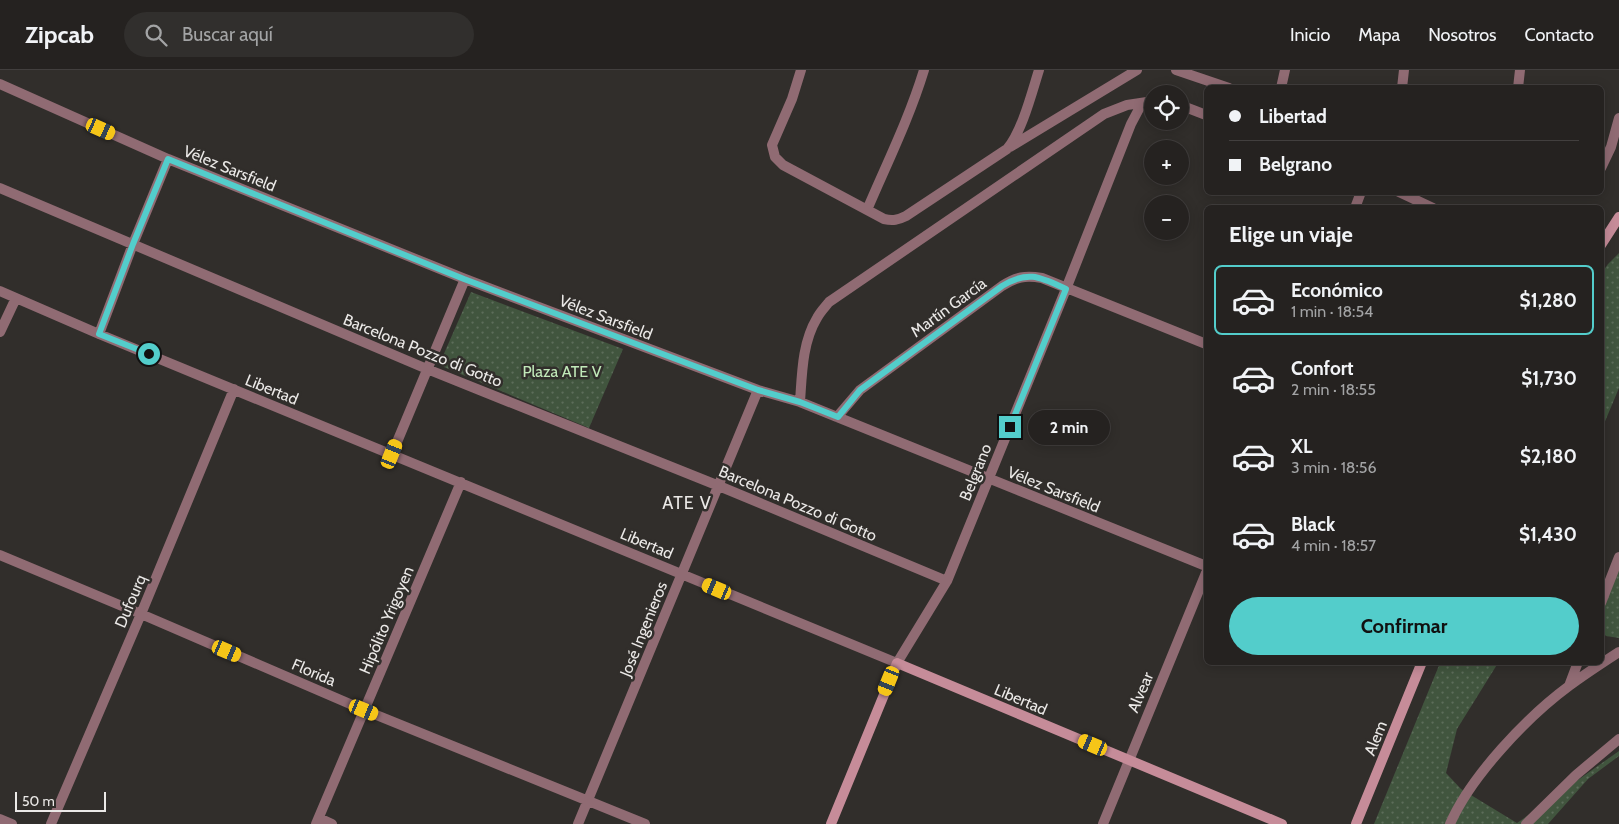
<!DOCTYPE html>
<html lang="es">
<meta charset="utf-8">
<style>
:root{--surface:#252220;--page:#312f2d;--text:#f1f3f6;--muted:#a3a4a5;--line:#423f3e;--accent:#53cdcb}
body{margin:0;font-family:Cabin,sans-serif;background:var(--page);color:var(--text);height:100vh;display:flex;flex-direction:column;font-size:19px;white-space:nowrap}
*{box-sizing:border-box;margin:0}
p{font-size:16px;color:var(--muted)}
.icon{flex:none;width:28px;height:28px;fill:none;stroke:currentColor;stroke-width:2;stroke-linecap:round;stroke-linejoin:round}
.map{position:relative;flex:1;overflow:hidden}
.drawer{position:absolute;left:1204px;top:135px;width:400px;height:460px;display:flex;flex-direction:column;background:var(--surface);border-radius:8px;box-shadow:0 2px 12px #0003,0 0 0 1px var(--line)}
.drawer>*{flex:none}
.banner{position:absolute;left:1204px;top:15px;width:400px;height:110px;border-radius:8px;box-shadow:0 2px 12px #0003,0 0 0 1px var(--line);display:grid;align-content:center;height:110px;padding:0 25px;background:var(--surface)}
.controls{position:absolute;left:1144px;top:15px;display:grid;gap:10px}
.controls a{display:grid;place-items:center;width:45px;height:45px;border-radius:50%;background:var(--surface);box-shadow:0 2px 12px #0003,0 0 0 1px var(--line);font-size:25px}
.scale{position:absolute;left:15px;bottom:12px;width:91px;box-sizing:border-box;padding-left:5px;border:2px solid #ebe9e7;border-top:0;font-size:14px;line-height:18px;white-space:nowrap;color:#ebe9e7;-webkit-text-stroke:4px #312e2b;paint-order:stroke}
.end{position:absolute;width:22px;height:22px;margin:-11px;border:6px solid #53cdcb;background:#111;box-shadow:0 0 0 2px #111}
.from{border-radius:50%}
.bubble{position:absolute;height:35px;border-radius:18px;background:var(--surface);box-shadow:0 2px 12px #0003,0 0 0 1px var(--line);font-size:16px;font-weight:700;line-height:35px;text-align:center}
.car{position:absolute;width:15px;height:30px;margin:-15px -8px;border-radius:6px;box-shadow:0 0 4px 1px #0007;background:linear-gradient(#f5c518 24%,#345 0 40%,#f5c518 0 76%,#345 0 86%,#f5c518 0)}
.banner b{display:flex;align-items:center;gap:18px;height:48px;font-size:19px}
.banner b+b{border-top:1px solid var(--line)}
.banner i{width:12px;height:12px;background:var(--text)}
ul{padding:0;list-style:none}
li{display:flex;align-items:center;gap:15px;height:70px;margin:0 10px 8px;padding:0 15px;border:2px solid transparent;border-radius:8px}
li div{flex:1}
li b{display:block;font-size:19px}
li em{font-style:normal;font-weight:700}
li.selected{border-color:var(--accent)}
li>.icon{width:45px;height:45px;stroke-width:1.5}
h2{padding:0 25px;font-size:22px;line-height:60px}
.button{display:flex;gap:10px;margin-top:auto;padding:10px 25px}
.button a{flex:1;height:58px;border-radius:30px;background:var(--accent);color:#111;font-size:20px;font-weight:700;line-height:58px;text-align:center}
header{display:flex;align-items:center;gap:30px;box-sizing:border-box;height:70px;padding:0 25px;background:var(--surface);border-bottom:1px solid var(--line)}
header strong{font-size:24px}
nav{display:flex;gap:28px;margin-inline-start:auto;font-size:18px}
.search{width:350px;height:45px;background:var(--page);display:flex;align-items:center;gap:12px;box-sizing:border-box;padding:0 18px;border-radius:28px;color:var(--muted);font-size:19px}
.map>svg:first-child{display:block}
.green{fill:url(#green-dots)}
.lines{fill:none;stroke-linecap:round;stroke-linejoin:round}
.street{stroke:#906b73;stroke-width:10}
.secondary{stroke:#c68c99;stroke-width:10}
.route{stroke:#53cdcb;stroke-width:6}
.labels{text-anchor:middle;stroke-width:5;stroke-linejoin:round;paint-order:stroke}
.street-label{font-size:16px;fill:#ebe9e7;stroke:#312e2b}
.park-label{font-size:16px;fill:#c1e9b9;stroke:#312e2b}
.neighbourhood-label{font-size:18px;letter-spacing:1px;fill:#ebe9e7;stroke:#312e2b}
</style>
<header>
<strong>Zipcab</strong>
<div class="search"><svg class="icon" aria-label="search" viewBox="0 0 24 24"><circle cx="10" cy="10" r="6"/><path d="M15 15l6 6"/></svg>Buscar aquí</div>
<nav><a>Inicio</a><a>Mapa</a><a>Nosotros</a><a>Contacto</a></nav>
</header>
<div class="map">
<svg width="1619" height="754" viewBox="0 0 1619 754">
<defs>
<pattern id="green-dots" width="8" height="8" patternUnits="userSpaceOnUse" patternTransform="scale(1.25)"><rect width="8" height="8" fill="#41553e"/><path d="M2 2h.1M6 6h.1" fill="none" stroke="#5d6d5a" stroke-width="1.8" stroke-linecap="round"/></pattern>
</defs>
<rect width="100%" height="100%" fill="#312e2b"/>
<!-- green -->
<path class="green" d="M 1619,183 L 1619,318 L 1601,361 L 1601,204 L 1608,194 Z
M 471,222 L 623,279 L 589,358 L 439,295 Z
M 1619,499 L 1619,568 L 1606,566 L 1601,561 C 1601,538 1610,520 1619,499 Z
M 1440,593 L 1498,593 L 1457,659 L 1446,703 L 1461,719 L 1517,753 L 1619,681 L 1619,686 L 1588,709 L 1548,754 L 1374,754 Z"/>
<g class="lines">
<!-- street -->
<path class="street" d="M 801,0 L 792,29 L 772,75 L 775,87 L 783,95 L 884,149 C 893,151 898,150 906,146 L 1007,79 C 1022,62 1032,22 1039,0
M 1176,0 L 1229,18
M 0,14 L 168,89 L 465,209 L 758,320 L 800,332 L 1206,496
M 1281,18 L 1285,0
M 1402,18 L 1404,0
M 1518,18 L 1520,0
M 1180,35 L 1206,45
M 1010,77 L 1137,0
M 1601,98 L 1611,77 L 1619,48
M 0,118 L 427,299 L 719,416 L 947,511
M 1399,122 L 1433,138
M 1355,138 L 1361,122
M 867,140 C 887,93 909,49 924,0
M 0,221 L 99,264 L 897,593 L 947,511 L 1066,219 L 1131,54 L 1140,37 L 1151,32
M 0,262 L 16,228
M 99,264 L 133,174 L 168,89
M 800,332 C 802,304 802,273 817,248 C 820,242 825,237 829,232 L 1104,44 L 1127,35 L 1147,32
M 837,347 L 860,320 L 1002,216 C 1016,207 1025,205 1042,208 L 1206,274
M 392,384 L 465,209
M 0,485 L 141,544 L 364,640 L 645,754
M 1601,533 L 1619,487
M 1569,616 L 1578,592
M 319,748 L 332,754
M 0,749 L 12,754
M 51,754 L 141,544 L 234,319
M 316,754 L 461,412
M 578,754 L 758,320
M 1103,754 L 1206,503
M 1450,754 C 1471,706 1527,647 1569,616 C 1585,604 1602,593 1619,582
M 1526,754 L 1576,705 L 1619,669"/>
<!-- secondary -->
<path class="secondary" d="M 1601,175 L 1619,147
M 831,754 L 897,593 L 1282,754
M 1356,754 L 1422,592"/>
</g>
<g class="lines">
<!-- route -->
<path class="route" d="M 149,284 L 99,264 L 133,174 L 168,89 L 464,209 L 758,320 L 800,332 L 838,347 L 860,320 L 1002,216 C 1028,200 1040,207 1066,219 L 1010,357"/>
</g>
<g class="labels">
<!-- street labels -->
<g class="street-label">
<text transform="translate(230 98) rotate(22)" y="6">Vélez Sarsfield</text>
<text transform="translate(948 237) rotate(-36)" y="6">Martín García</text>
<text transform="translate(606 247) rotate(21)" y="6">Vélez Sarsfield</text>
<text transform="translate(423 280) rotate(22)" y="6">Barcelona Pozzo di Gotto</text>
<text transform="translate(272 319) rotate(22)" y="6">Libertad</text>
<text transform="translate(975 402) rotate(-68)" y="6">Belgrano</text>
<text transform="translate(1054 419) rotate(22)" y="6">Vélez Sarsfield</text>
<text transform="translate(798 433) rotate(23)" y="6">Barcelona Pozzo di Gotto</text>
<text transform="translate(647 473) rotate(23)" y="6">Libertad</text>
<text transform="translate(130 531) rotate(-67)" y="6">Dufourq</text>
<text transform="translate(386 550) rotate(-67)" y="6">Hipólito Yrigoyen</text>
<text transform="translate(643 559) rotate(-68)" y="6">José Ingenieros</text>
<text transform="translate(314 602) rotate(23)" y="6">Florida</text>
<text transform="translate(1140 622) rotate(-67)" y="6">Alvear</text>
<text transform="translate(1021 629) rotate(23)" y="6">Libertad</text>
<text transform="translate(1375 668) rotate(-68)" y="6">Alem</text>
</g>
<!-- park labels -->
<g class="park-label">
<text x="562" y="307">Plaza ATE V</text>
</g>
<!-- neighbourhood labels -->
<g class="neighbourhood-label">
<text x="687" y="439">ATE V</text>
</g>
</g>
</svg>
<div class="controls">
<a><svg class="icon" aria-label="locate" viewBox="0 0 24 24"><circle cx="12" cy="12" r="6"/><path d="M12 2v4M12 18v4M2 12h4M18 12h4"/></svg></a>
<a>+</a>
<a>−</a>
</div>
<div class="scale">50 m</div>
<i class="end from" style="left:149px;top:284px"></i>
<i class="end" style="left:1010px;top:357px"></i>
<div class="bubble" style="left:1028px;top:340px;width:82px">2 min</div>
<i class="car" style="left:101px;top:59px;rotate:114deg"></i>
<i class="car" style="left:392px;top:384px;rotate:22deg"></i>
<i class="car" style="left:717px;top:519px;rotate:293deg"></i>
<i class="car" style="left:227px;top:581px;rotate:113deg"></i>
<i class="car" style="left:889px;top:611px;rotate:202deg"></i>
<i class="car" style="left:364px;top:640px;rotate:112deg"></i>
<i class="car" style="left:1093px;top:675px;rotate:293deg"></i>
<div class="banner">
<b><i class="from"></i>Libertad</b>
<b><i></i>Belgrano</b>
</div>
<section class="drawer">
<h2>Elige un viaje</h2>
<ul>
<li class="selected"><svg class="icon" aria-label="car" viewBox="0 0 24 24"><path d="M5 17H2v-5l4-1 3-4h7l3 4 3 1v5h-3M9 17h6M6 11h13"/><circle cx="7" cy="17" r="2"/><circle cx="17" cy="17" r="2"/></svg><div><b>Económico</b><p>1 min · 18:54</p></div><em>$1,280</em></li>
<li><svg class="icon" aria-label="car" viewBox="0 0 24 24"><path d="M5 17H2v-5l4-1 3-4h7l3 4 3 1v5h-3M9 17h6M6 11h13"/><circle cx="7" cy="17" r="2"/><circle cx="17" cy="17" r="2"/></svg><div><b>Confort</b><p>2 min · 18:55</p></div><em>$1,730</em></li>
<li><svg class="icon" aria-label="car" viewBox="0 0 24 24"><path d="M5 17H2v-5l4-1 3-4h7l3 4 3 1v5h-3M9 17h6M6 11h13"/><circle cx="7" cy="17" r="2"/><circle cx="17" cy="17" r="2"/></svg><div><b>XL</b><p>3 min · 18:56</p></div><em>$2,180</em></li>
<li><svg class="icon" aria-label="car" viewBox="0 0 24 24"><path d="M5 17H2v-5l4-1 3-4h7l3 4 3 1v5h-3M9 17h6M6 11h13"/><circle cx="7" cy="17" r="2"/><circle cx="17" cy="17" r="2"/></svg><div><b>Black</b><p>4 min · 18:57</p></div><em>$1,430</em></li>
</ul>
<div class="button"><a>Confirmar</a></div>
</section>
</div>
